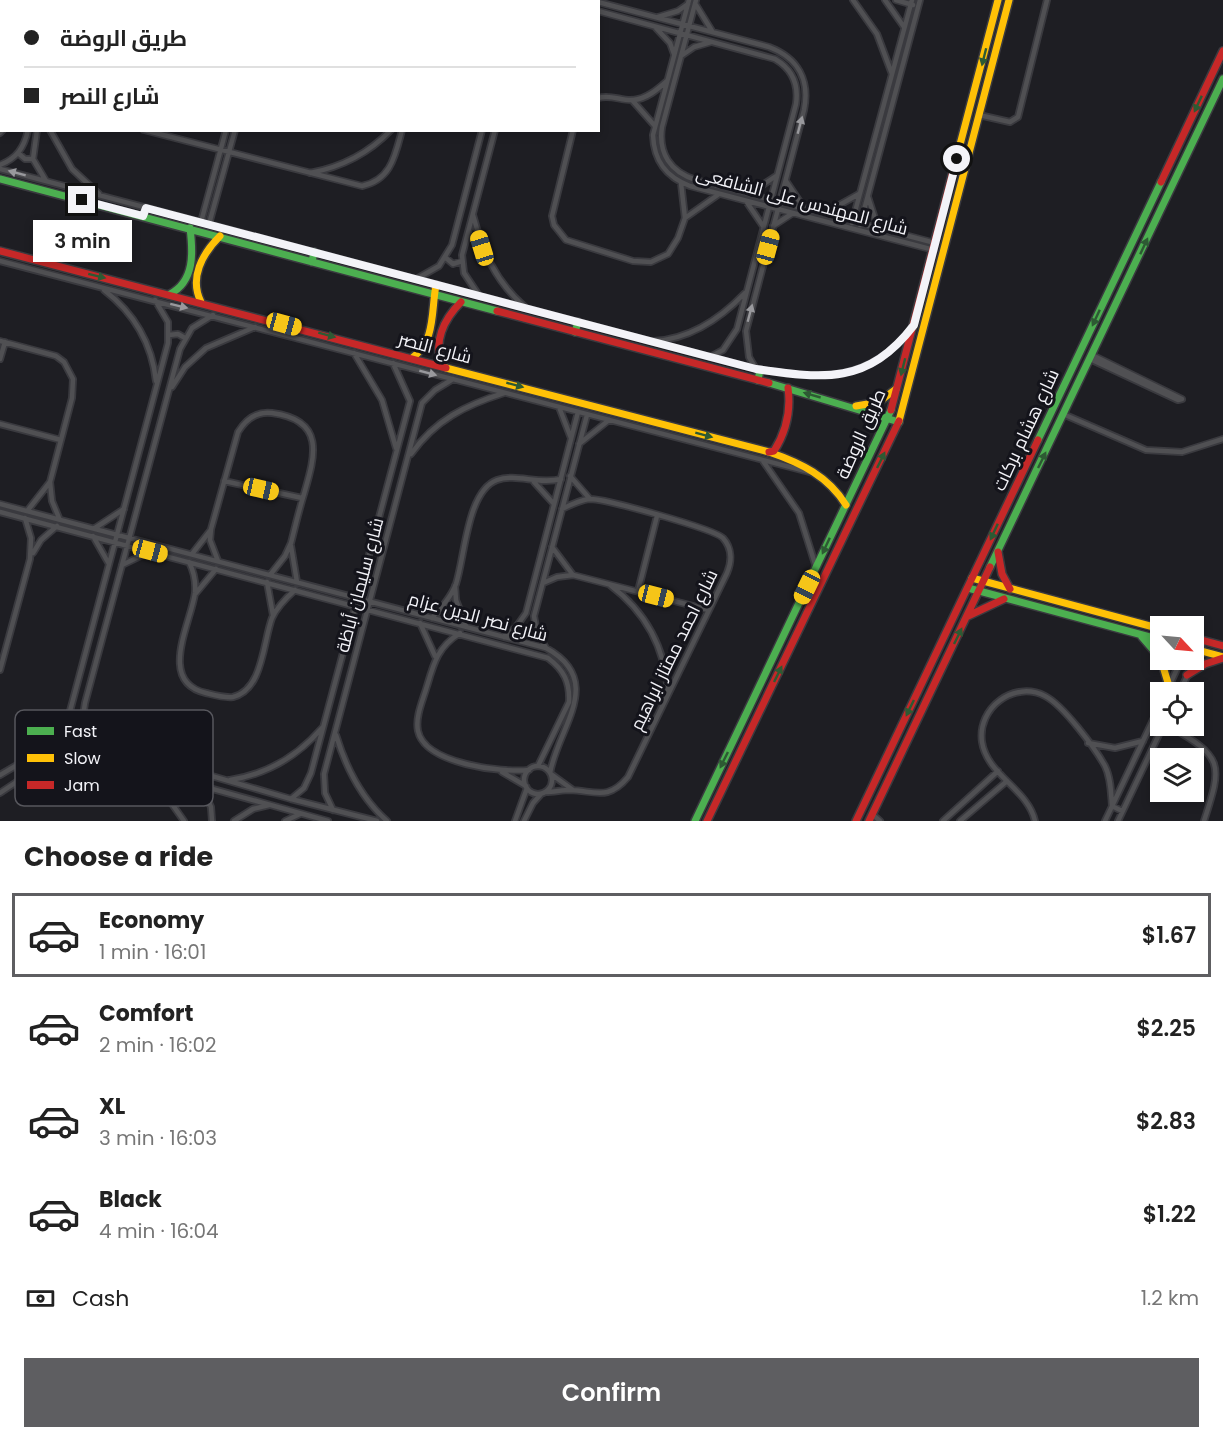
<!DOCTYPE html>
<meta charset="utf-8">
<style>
:root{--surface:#fff;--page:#f6f6f6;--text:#222;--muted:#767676;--line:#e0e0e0;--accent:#5e5e61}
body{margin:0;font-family:Poppins,Cairo,sans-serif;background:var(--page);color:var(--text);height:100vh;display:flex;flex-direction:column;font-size:22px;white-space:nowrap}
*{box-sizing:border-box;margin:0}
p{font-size:20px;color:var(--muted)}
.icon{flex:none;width:33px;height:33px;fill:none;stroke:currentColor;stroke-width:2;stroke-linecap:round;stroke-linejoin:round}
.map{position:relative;height:821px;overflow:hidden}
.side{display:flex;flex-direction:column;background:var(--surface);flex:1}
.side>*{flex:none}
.hud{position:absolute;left:0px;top:0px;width:600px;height:132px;box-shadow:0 3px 9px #0003;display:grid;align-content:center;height:132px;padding:0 24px;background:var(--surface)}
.needle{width:39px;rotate:116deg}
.buttons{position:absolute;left:1150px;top:616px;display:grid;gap:12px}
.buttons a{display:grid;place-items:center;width:54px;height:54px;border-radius:0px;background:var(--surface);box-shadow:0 3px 9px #0003;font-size:30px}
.end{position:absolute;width:27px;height:27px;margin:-14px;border:8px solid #f3f3f8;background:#111;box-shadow:0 0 0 3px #111}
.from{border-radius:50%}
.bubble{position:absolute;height:42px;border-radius:0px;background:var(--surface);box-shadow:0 3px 9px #0003;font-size:20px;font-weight:600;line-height:42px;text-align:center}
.car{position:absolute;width:18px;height:36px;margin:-18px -9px;border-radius:8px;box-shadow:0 0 4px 2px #0007;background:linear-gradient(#f5c518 24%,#345 0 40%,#f5c518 0 76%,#345 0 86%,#f5c518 0)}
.hud b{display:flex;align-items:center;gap:21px;height:57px;font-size:22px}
.hud b+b{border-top:2px solid var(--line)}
.hud i{width:15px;height:15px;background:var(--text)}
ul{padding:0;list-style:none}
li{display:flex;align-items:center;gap:18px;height:84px;margin:0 12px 9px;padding:0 12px;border:3px solid transparent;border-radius:0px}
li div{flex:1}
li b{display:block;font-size:22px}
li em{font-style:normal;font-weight:600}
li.selected{border-color:var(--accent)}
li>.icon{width:54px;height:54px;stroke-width:1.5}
h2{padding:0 24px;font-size:27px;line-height:72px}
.pay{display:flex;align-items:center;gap:15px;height:66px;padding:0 24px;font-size:22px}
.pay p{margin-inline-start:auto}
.button{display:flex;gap:12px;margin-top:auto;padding:12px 24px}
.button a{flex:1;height:69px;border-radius:0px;background:var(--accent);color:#fff;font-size:24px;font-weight:600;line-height:69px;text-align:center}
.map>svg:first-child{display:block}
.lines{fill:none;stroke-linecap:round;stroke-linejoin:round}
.street-casing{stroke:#3a3a3f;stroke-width:8}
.fast-casing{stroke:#3a3a3f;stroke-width:10}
.slow-casing{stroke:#3a3a3f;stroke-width:10}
.jam-casing{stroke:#3a3a3f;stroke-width:10}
.street{stroke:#505053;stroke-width:4.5}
.fast{stroke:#4caf50;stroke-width:7}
.slow{stroke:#ffc107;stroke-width:7}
.jam{stroke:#c62828;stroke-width:7}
.oneway{fill:#2d5a33}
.oneway2{fill:#99999d}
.route{stroke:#f3f3f8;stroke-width:8}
.labels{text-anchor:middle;stroke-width:6;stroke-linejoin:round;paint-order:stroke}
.street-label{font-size:18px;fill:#f3f3f8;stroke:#14141b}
.key{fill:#14141b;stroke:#57575d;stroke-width:1.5}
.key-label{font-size:16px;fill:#f3f3f8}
</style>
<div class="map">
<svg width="1223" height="821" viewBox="0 0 1223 821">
<rect width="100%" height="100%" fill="#1e1e23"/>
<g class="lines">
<defs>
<path id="street" d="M 208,0 L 208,2
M 253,0 L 258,2
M 472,0 L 473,2
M 503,0 L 503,2
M 557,0 L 562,2
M 689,0 L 653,135 C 654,161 666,177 690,186 L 934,250
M 696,0 L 662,127 C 658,153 670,172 696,180 L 935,243
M 853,0 L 877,34 L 892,74
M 885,0 L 904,27
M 896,0 L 913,5
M 63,2 L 63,0
M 71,2 L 71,0
M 152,2 L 153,0
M 224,2 L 225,0
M 348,2 L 349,0
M 356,2 L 357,0
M 516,2 L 516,0
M 529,2 L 529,0
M 598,2 L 769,47 C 798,58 810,80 804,110 L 746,331 L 749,357 L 756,369
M 696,5 L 712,31
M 0,6 L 2,7
M 598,11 L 775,59 C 792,69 799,84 796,104 L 737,329 L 723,350 L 710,357
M 0,14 L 2,14
M 658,17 L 678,11 L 688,4
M 656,28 L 670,43 L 674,54
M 681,56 L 694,47 L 711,42
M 598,98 C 611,94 621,101 633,100 C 646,99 657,90 667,81
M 632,100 L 655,126
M 979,115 L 1010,122 L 1018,117 L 1047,0
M 37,130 L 33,159 L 46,181
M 50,130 L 72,169 L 99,194
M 144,130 L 362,186 C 391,180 395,156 402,130
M 573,130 L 552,216 L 554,225 L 566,240 L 633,261 L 651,262 L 668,254 L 678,238 L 685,218 L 681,183
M 0,133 L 3,130
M 18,153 L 25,159 L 33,159
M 0,165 C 17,158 24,148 28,130
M 0,169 L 756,369 C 817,379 868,384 911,329
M 310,173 C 342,167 368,154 391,130
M 786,181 L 804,208
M 749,194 L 776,176
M 868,197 L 878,228
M 746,201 L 763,226
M 825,213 L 859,194
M 473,215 C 483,252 495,281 525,307
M 685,218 L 719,194
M 201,222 L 226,130
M 852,223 L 912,0
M 209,224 L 235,130
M 860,225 L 920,0
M 773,226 L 793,213
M 446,258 L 453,264 L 462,261
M 0,261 L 813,473
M 418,278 L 439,266 L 452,245 L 482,130
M 104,290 C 134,313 152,344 156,381
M 478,294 L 464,273 L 462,255 L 495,130
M 169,335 L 178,334 L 185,338
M 0,341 L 56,356 L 64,362 L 73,379 L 72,398 L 50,482 L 28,510
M 654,341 C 690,339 721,318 745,293
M 354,353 L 382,400 L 396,448
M 0,359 L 5,342
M 1090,359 L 1178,400 L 1182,399 L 1092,355
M 172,387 L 185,367 L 206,348 L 255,327
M 559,407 L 571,438
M 1063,414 L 1146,450 L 1182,452 L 1223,439
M 0,424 L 61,440
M 579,444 L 609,420
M 411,454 C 435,420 466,405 504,393
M 763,461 L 799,513 L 816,567
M 570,476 L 590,499
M 224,481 L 302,498
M 50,482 L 52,501 L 59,518
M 534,482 L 554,504
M 0,504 L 546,648 C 606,681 558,727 550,773
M 0,512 L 548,658 C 564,670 570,682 569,702 L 538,766
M 95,528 L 124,509
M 93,536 L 109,564
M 291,546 L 297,582
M 552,547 L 573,575
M 33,553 L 41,540 L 57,526
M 192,554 L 210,531
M 218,561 L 210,540 L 211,529 L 238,432 C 246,419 257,411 272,413 C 326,420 315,456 304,494 C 299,510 295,527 291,543 L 285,556 L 270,575
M 189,562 C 194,572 196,582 195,593 C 191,623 157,682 206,693 C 214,695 224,698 233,697 C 263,690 263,642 272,618 C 277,607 286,598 295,590
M 122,565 L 149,552
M 267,582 L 273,615
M 543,583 L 557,577 L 573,575 L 709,610
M 610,585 C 646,612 665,647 668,692
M 455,586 L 456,600 L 466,626
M 638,591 L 657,516
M 196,593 L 216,569
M 432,618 C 441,608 451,597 456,584 C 465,556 467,491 497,480 C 516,473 539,485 561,479
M 420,623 L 435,656
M 460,633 C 438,647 434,662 427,686 C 423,700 415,717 418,731 C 425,764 502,773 529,770
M 504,637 L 516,627 L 526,613 L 578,412
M 546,648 L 537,633 L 534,616 L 587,415
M 0,670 L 30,559 L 31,538 L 25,518
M 1166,693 L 1181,660
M 1179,693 L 1204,641
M 1169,726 C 1223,757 1223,763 1204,821
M56 743a13 13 0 1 1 26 0a13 13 0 1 1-26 0Z
M 61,733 L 70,711 L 168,343 L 168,322 L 155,300
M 336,735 C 346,768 361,798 387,821
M 80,736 L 85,703 L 180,349 L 192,328 L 213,315
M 81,738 L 291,799 L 377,821
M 1088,743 L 1115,748 L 1143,741
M 75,755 L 112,761 L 328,821
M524 780a14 14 0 1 1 28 0a14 14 0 1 1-28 0Z
M 140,770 L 165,794 L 184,821
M 502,772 L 526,786
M 551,774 L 573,790
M 0,775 L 56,742
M 230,780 C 268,774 297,757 322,728
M 201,786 L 211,807 L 212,821
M 546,792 C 554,792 562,790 570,790 C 596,791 608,801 628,777 L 727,573 C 732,561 732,548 723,538 C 714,529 603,498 589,499 C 580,500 570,505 562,509
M 0,793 L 30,773 L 65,756
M 291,799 L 304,788 L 311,773 L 410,401 L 393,363
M 333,810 L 325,793 L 324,774 L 422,403 L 435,390 L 453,379
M 872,814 L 880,821
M 234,821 L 253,809 L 269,805
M 285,821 L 300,814
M 515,821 L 527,788
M 524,821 L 533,803 L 541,794
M 943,821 L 998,771
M 960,821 L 1007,781
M 1035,821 C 1028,789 987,775 982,742 C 977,708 1014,680 1045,696 C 1063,705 1095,748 1105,766 C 1111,778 1111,793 1112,806 L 1122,811
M 1105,821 L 1161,703
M 1118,821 L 1163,726"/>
<path id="fast" d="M 0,179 L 497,311
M 312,262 L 314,252
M 170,294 C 195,281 193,252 190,228
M 575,332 L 578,322
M 758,380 L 760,370
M 769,383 L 899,422
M 1038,440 L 1161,182
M 990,567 L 1223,79
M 968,588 L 1161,640
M 1142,637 L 1161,659
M 695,821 L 891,410"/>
<path id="slow" d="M 957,156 L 998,0
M 201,302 C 189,278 202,254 220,236
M 412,358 C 436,341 431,311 436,285
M 446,368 L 769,452 C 801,463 828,476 846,505
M 856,406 L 879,402 L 896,389
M 899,421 L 1009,0
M 972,578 L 1161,629
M 1194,649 L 1223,657
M 1161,660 L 1169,686"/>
<path id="jam" d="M 1161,182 L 1223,51
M 0,251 L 446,368
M 497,311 L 769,383
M 443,366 C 432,343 444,319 461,302
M 891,410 L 957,156
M 769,452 L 774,451 C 786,432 791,410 788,388
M 998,552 L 1002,574 L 1010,589
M 968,616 L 1004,599
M 1194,638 L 1223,646
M 1187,675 L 1205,664 L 1223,658
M 707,821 L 899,421
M 856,821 L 1038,440
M 869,821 L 990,567"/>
</defs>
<!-- street casing -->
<use href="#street" class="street-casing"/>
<!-- fast casing -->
<use href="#fast" class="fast-casing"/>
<!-- slow casing -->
<use href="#slow" class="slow-casing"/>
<!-- jam casing -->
<use href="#jam" class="jam-casing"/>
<!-- street -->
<use href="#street" class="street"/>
<!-- fast -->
<use href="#fast" class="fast"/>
<!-- slow -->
<use href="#slow" class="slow"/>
<!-- jam -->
<use href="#jam" class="jam"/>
</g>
<!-- one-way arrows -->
<defs><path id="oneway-solid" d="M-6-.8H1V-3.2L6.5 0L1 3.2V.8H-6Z" transform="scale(1.5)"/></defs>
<g class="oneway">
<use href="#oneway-solid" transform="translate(984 57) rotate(104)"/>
<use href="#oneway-solid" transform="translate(1198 104) rotate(115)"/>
<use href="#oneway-solid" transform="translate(1144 246) rotate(-65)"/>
<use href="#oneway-solid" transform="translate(97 276) rotate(14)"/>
<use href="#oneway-solid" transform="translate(1096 318) rotate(115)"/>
<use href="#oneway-solid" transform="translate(327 335) rotate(15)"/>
<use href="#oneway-solid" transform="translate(903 367) rotate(104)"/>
<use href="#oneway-solid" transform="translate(515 385) rotate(15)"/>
<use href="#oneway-solid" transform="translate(812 395) rotate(-164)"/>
<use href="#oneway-solid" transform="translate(704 435) rotate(15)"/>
<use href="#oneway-solid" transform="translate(881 460) rotate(-64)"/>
<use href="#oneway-solid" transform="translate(1042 460) rotate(-64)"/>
<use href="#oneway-solid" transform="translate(994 532) rotate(115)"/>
<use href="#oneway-solid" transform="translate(826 546) rotate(115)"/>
<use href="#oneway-solid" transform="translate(958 636) rotate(-64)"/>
<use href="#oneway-solid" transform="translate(778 674) rotate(-64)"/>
<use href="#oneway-solid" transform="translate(910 708) rotate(116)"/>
<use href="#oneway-solid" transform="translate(724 760) rotate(116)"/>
</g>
<g class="oneway2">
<use href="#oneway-solid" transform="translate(800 125) rotate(-75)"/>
<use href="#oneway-solid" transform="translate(17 173) rotate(-165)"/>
<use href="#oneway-solid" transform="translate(179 306) rotate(14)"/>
<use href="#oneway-solid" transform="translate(750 313) rotate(-75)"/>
<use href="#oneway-solid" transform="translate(428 373) rotate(15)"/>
</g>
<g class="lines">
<!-- route -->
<path class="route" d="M 82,200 L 143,216 L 146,208 L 756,369 C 824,379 868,385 914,325 L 957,159"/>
</g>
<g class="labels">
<!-- street labels -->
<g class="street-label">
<text transform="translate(802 201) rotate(15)" y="6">شارع المهندس على الشافعى</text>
<text transform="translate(435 348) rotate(15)" y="6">شارع النصر</text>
<text transform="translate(1026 430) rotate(-65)" y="6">شارع هشام بركات</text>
<text transform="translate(861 434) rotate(-66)" y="6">طريق الروضة</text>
<text transform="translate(360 585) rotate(-75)" y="6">شارع سليمان أباظة</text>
<text transform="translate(478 617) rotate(15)" y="6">شارع نصر الدين عزام</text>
<text transform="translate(674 650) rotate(-64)" y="6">شارع احمد ممتاز ابراهيم</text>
</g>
</g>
<!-- legend -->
<rect x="15" y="710" width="198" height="96" rx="9" class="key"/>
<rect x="27" y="727" width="27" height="8" fill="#4caf50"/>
<rect x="27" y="754" width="27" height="8" fill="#ffc107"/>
<rect x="27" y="781" width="27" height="8" fill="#c62828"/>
<g class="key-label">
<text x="64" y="737">Fast</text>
<text x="64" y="764">Slow</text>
<text x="64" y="791">Jam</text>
</g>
</svg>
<div class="buttons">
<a><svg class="needle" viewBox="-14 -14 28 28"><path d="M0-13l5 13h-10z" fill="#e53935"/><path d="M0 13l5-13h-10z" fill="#767676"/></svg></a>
<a><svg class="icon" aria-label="locate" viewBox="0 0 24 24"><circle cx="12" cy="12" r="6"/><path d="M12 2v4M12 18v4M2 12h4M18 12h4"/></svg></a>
<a><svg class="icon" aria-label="layers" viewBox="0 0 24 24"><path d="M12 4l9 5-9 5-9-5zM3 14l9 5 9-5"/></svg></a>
</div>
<i class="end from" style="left:957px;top:159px"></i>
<i class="end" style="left:82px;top:200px"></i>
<div class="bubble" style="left:33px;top:220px;width:99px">3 min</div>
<i class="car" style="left:768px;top:247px;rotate:15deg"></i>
<i class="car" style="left:482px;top:248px;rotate:343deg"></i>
<i class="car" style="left:284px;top:324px;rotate:105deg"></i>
<i class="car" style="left:261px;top:489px;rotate:103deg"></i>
<i class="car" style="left:150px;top:551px;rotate:105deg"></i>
<i class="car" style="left:807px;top:587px;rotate:206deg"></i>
<i class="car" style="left:656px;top:596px;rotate:104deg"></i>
<div class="hud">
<b><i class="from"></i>طريق الروضة</b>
<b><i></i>شارع النصر</b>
</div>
</div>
<section class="side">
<h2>Choose a ride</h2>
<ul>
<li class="selected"><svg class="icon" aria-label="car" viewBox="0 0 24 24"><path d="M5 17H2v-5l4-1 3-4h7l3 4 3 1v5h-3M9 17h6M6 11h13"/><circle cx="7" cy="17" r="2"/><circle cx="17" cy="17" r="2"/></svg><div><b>Economy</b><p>1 min · 16:01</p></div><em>$1.67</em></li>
<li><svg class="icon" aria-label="car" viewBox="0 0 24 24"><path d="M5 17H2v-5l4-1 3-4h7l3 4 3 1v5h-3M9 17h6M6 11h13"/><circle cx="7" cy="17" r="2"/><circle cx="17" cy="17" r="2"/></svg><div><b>Comfort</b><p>2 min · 16:02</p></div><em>$2.25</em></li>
<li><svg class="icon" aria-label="car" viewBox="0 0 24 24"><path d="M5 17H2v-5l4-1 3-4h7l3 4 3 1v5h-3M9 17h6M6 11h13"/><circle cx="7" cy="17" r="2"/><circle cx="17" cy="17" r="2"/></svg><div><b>XL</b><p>3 min · 16:03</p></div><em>$2.83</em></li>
<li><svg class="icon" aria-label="car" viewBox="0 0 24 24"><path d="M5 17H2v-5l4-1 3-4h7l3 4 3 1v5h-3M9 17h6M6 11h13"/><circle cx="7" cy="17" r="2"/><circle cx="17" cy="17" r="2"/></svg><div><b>Black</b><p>4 min · 16:04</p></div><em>$1.22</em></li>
</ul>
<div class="pay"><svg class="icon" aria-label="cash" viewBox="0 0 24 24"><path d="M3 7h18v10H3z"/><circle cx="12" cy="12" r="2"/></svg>Cash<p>1.2 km</p></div>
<div class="button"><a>Confirm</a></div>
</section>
